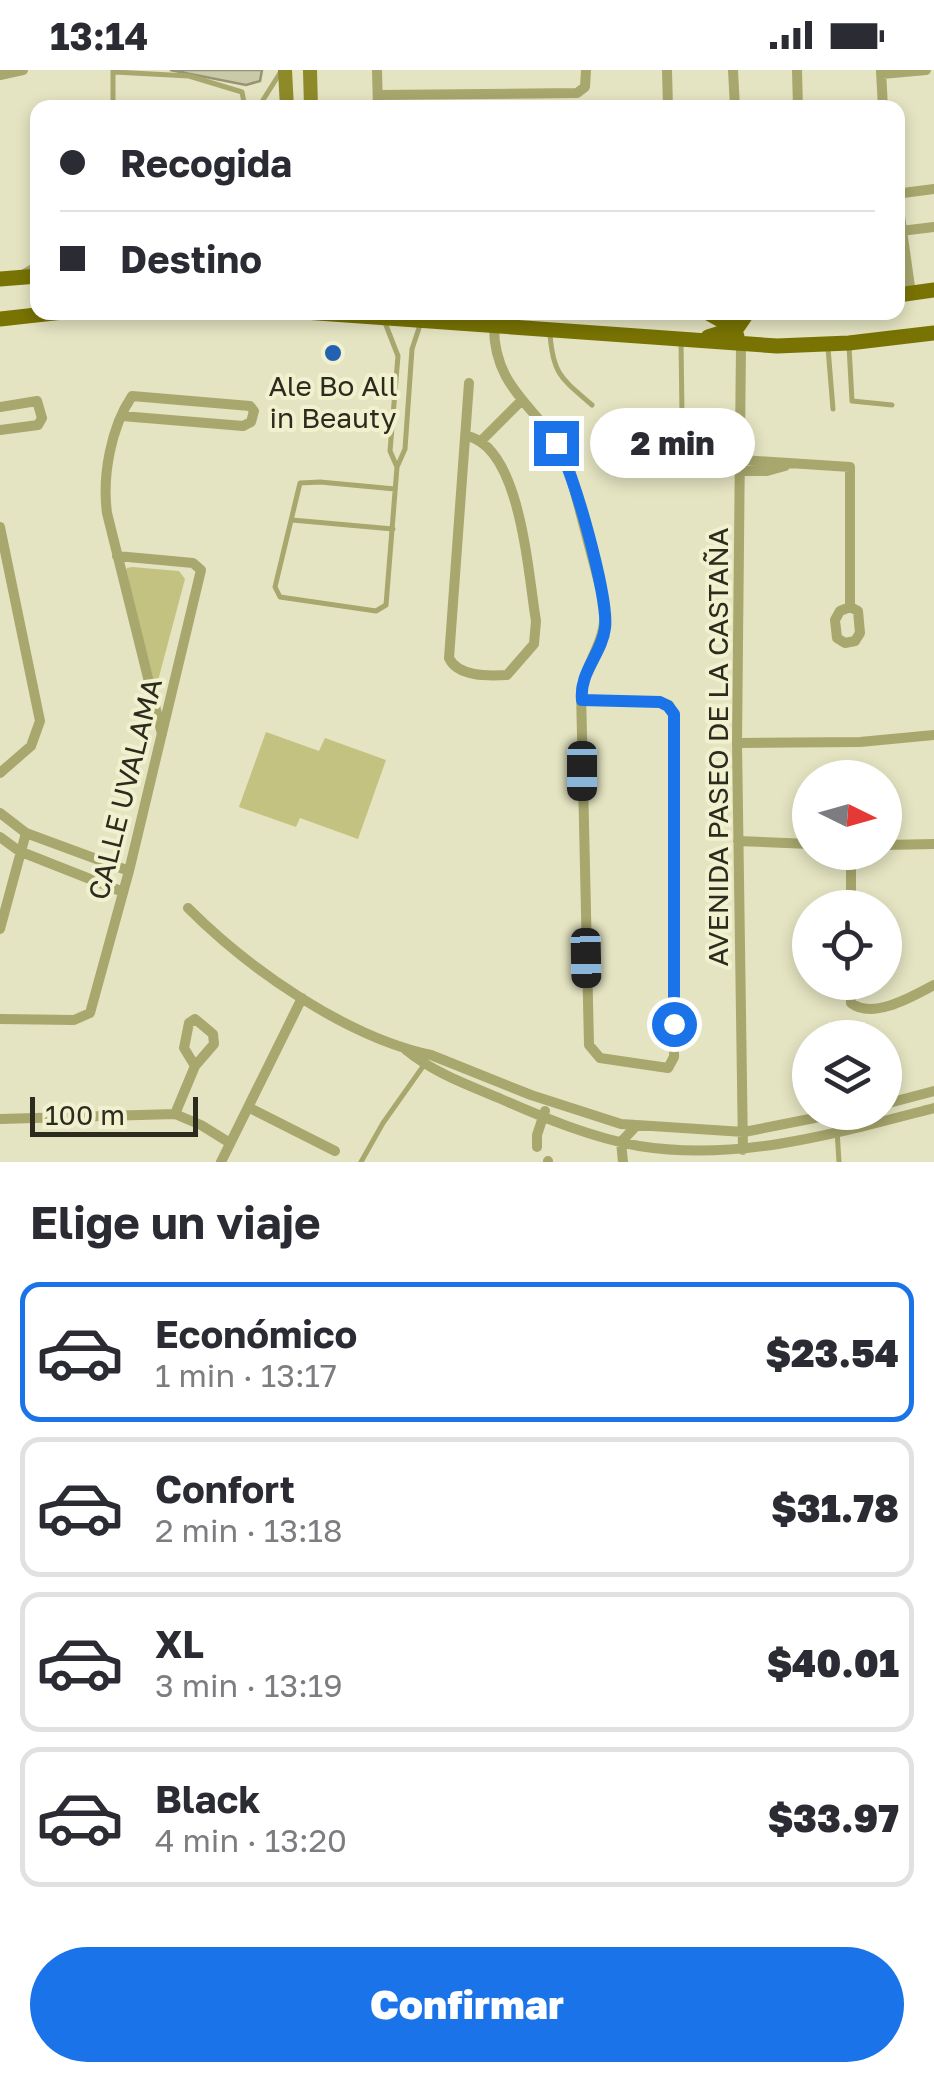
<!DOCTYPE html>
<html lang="es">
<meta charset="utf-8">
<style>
:root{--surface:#fff;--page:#f2f2f3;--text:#2b2b33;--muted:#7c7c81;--line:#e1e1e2;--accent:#1a73e8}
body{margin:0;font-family:"Golos Text",sans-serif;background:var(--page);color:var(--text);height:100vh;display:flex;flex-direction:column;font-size:38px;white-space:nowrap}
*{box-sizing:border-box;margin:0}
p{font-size:32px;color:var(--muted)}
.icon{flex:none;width:55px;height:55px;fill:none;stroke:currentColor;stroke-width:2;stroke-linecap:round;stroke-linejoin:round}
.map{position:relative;height:1092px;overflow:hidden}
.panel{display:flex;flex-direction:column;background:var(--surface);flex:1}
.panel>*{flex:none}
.banner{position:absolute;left:30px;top:30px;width:875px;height:220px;border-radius:20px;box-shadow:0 5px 15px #0003;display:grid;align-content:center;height:220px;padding:0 30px;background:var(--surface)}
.needle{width:65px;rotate:95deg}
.fabs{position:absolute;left:792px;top:690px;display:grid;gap:20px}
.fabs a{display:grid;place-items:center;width:110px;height:110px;border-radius:50%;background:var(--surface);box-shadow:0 5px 15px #0003;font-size:50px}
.scale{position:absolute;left:30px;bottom:25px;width:168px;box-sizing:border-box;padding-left:10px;border:5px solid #2b2b1e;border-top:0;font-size:28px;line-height:35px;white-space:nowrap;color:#2b2b1e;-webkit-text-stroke:8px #f1f1cf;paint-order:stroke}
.end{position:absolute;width:45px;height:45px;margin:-22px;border:12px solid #1a73e8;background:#fff;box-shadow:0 0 0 5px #fff}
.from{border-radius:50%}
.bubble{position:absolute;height:70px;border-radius:35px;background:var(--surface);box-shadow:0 5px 15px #0003;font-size:32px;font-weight:800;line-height:70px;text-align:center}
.car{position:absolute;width:30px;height:60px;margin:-30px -15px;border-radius:12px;box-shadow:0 0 8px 2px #0007;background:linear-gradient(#222 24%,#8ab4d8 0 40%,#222 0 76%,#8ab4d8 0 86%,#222 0)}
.banner b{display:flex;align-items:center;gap:35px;height:95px;font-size:38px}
.banner b+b{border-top:2px solid var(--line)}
.banner i{width:25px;height:25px;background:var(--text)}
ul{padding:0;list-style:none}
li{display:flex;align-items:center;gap:30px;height:140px;margin:0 20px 15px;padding:0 10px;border:5px solid var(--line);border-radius:20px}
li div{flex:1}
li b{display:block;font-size:38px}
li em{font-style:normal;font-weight:800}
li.selected{border-color:var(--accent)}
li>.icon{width:90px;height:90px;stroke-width:1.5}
h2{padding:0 30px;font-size:45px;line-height:120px}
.action{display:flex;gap:20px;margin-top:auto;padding:20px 30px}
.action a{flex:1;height:115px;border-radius:60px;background:var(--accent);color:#fff;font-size:40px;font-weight:800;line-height:115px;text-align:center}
.status{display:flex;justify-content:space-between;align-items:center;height:70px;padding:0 50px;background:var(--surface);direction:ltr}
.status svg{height:28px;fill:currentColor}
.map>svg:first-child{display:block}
.green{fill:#c3c281}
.building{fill:#cacaa9;stroke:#959576;stroke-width:2.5}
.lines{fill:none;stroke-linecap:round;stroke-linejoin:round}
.service{stroke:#a8a76e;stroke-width:5}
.minor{stroke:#a8a76e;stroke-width:10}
.secondary{stroke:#8e8929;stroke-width:14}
.primary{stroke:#787303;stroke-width:15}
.route{stroke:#1a73e8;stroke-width:12}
.poi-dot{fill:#2361b3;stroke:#f1f1cf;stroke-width:4}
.labels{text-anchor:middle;stroke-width:8;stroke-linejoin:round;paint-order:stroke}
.poi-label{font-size:28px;fill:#2b2b1e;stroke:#f1f1cf}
.street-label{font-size:28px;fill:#2b2b1e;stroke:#f1f1cf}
</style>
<div class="status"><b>13:14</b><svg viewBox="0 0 49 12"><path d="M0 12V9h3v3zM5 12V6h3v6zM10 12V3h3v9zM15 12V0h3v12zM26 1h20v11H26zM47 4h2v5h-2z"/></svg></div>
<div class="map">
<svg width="934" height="1092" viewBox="0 0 934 1092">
<rect width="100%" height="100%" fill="#e4e4c2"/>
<!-- green -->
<path class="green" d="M 132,497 L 179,501 L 185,509 L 156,618 L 124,503 L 127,498 Z
M 266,662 L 319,681 L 325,668 L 386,690 L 358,769 L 300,748 L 296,757 L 239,737 Z"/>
<!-- building -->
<path class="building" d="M 170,0 L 262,0 L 260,11 L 246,15 Z"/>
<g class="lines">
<!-- service -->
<path class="service" d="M 113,1 L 113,38
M 114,2 L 189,6 L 242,22 L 245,38
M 114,33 L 159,38
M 258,38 L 280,3
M 23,202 L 38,193
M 384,250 L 398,286 L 390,381 L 397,397
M 550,264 C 553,305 562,309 592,335
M 681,271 L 682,345 L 694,354 L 738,356
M 849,276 L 852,331 L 892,335
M 828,278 L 833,339
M 395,419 L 320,412 L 300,413 L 275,517 L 280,527 L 376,541 L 386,535 L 397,397 L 405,379 L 412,279 L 420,255
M 292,450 L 393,459
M 836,1044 L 839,1092
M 361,1092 L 383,1053 L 424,995"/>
<!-- minor -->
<path class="minor" d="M 377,0 L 378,38
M 667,0 L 668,38
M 733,0 L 735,38
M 797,0 L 798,38
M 881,1 L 883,38
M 882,4 L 926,0
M 0,5 L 23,0
M 378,25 L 577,23 L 585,17 L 586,0
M 898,129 L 903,123 L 934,119
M 898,132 L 911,224
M 901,161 L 934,157
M 494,257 C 494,324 545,340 567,392 L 605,536 C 606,575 587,587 581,621 L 589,975 L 600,988 L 668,998 L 674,987 L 673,644 L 669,635 L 660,632 L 582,630
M 741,274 L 737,673 L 743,1080
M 0,337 L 37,331 L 42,348 L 38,355 L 0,360
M 122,346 L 243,356 L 251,352 L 254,341 L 250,336 L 132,326 C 111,357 102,406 107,443 L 162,664
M 466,366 C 521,375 528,505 536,551 L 534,574 L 507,605 C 488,606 458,607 449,588 L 469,313
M 482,370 L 521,331
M 741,390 L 850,397 L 850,537 L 858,541 L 860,563 L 855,571 L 845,573 L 837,568 L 835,550 L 840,541 L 850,537
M 741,401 L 767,401 L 785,396
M 0,457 L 40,651 L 31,676 L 0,703
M 737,673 L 860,672 L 934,665
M 0,743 L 26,763 L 129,801
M 0,767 L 19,781 L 123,822
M 738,771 L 810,774
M 885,775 L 934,774
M 188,838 C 249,899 346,967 431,985 L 531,1025 L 621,1054 L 744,1062 L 845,1042
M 851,838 L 851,782
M 0,859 L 26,763
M 850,912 L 851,933 C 873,950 913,926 934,915
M 0,949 L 74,950 L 90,943 L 129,801 L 201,500 L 193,493 L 117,486
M 406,980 C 434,1003 468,1015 501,1029 C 544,1048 593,1068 639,1076 C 739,1092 838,1063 934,1038
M 885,1034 L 934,1021
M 250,1038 L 335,1081
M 175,1044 L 195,996 L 214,974 L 213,964 L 195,949 L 189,953 L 184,978 L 195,996
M 0,1049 L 175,1044 L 201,1055 L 230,1073
M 537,1077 L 537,1065 L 545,1041
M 548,1091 L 548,1092
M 221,1092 L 302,928
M 623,1092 L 621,1072 L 636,1056"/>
<!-- secondary -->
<path class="secondary" d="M 285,0 L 287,38
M 310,0 L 311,38"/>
<!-- primary -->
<path class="primary" d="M 0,209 L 38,206
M 898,225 L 934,220
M 304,242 L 777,276 L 849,273 L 934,263
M 706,242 L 726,253 L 737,266
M 0,249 L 63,242
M 708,267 L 737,258 L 748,242"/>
</g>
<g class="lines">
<!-- route -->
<path class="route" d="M 556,373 C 573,397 609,529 605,558 C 602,584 579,602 582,630 L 660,632 L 668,636 L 674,644 L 674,954"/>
</g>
<!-- markers -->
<circle class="poi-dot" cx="333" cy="283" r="10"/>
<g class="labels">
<!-- poi labels -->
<g class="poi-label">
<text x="333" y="326">Ale Bo All<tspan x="333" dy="32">in Beauty</tspan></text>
</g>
<!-- street labels -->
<g class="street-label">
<text transform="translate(718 677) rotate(-90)" y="10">AVENIDA PASEO DE LA CASTAÑA</text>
<text transform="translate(125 719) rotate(-76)" y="10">CALLE UVALAMA</text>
</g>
</g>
</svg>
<div class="fabs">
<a><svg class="needle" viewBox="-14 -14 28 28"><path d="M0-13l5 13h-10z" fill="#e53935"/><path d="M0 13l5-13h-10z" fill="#7c7c81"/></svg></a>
<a><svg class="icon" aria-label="locate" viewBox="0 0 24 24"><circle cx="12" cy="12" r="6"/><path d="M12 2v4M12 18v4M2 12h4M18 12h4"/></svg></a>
<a><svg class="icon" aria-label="layers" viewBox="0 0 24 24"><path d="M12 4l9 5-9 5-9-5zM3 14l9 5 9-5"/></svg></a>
</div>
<div class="scale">100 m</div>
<i class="end from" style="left:674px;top:954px"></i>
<i class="end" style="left:556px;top:373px"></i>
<div class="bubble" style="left:590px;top:338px;width:165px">2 min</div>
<i class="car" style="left:582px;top:701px;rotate:180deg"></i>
<i class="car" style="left:586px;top:888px;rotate:179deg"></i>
<div class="banner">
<b><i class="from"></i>Recogida</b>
<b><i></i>Destino</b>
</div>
</div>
<section class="panel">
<h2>Elige un viaje</h2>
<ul>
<li class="selected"><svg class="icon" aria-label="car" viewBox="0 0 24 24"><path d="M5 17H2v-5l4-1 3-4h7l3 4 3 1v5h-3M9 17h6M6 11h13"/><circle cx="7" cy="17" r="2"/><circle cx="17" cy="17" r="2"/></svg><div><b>Económico</b><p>1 min · 13:17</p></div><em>$23.54</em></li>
<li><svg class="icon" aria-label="car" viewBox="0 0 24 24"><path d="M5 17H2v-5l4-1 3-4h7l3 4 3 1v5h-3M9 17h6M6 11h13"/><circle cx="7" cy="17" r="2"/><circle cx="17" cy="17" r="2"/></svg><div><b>Confort</b><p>2 min · 13:18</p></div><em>$31.78</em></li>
<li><svg class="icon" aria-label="car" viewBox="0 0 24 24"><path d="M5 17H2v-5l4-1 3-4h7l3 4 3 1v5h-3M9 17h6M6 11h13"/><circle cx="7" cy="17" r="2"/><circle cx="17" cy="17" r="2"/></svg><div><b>XL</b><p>3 min · 13:19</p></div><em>$40.01</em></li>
<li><svg class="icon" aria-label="car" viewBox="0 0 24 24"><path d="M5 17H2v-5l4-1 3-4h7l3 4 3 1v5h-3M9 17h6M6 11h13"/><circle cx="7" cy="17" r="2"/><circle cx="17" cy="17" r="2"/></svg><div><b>Black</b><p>4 min · 13:20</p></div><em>$33.97</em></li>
</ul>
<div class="action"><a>Confirmar</a></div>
</section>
